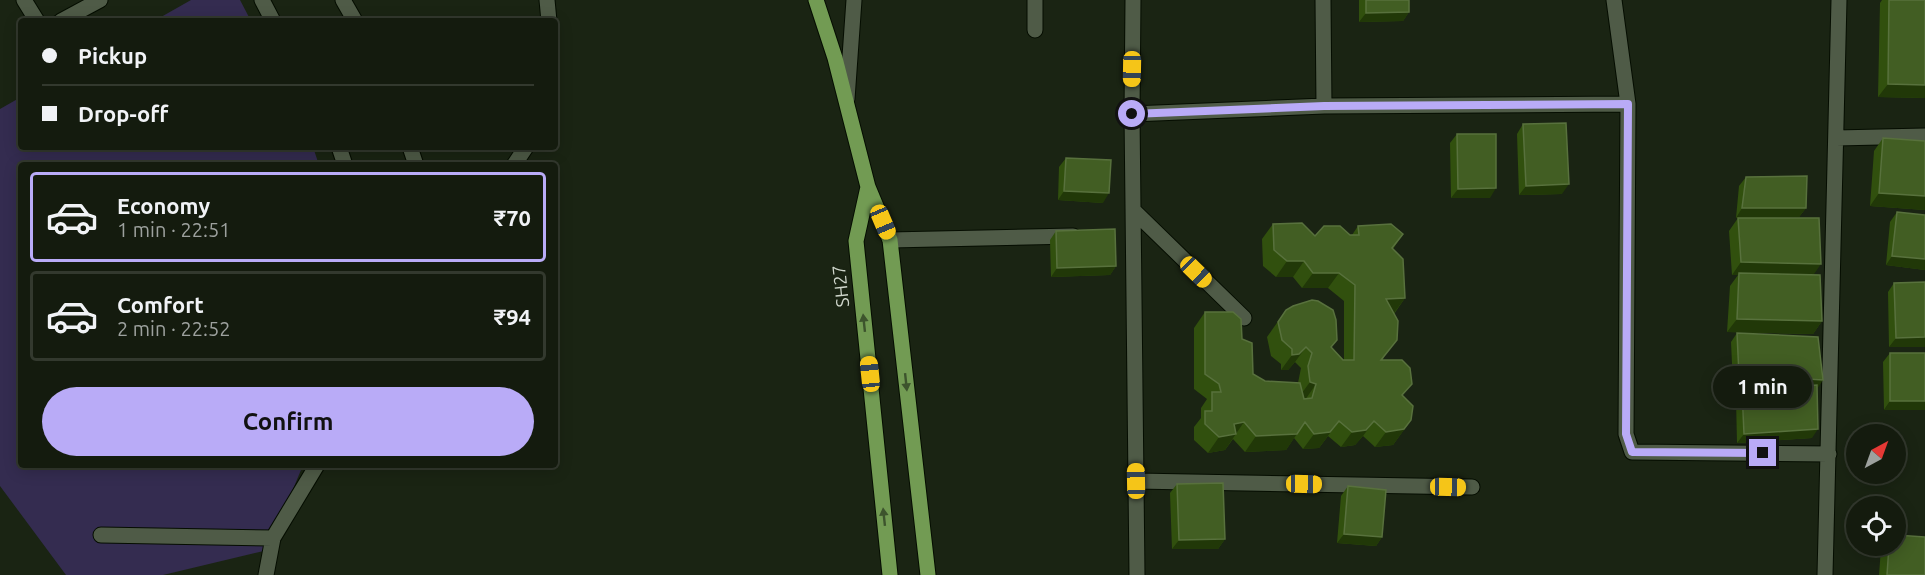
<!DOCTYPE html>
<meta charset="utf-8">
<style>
:root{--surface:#141b0e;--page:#21281c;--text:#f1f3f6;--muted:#9da19e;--line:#33392e;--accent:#b9abf7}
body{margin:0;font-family:Ubuntu,sans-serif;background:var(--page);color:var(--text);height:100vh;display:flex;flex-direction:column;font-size:22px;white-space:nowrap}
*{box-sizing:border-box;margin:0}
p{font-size:20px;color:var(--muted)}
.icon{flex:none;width:33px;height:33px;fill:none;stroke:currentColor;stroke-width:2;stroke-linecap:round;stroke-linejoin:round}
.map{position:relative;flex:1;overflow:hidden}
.side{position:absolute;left:18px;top:162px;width:540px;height:306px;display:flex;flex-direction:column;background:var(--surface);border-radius:6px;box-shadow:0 3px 15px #0003,0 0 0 2px var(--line)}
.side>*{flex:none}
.top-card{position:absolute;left:18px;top:18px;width:540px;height:132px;border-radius:6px;box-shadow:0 3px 15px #0003,0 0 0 2px var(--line);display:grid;align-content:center;height:132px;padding:0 24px;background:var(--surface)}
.needle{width:39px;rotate:41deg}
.tools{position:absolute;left:1846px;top:424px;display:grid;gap:12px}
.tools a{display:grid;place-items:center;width:60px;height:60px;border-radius:50%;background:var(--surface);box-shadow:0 3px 15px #0003,0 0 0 2px var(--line);font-size:30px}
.end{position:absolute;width:27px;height:27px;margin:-14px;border:8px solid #b9abf7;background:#111;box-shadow:0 0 0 3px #111}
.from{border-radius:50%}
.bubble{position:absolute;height:42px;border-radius:21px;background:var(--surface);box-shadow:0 3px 15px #0003,0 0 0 2px var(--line);font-size:20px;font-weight:600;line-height:42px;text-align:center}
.car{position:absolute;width:18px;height:36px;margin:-18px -9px;border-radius:8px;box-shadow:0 0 4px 2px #0007;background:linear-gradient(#f5c518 24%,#345 0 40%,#f5c518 0 76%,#345 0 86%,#f5c518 0)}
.top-card b{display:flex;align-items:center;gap:21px;height:57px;font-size:22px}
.top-card b+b{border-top:2px solid var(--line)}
.top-card i{width:15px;height:15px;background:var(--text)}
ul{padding:10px 0 0;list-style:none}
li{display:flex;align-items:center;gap:18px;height:90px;margin:0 12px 9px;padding:0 12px;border:3px solid var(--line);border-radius:6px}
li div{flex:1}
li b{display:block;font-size:22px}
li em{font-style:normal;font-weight:600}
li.selected{border-color:var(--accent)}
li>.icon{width:54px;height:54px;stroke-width:1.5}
.action{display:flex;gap:12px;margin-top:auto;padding:12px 24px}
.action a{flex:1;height:69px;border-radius:36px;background:var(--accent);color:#111;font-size:24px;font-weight:600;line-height:69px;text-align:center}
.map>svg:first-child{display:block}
.green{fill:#342c50}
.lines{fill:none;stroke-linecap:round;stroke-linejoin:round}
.minor-casing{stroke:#050d01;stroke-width:17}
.major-casing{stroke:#050d01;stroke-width:17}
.minor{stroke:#4f5b47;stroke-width:15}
.major{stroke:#729b53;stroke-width:15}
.wall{fill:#31500e}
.shaded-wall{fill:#213808}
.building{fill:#425e23;stroke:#58713d;stroke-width:1.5}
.oneway{fill:#3d542d}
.route{stroke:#b9abf7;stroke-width:8}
.labels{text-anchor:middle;stroke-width:4.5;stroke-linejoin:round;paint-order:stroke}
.street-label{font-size:18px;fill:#cfd6cb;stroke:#1a2413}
</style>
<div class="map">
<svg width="1925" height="575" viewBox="0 0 1925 575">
<rect width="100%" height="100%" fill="#1a2413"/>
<!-- green -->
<path class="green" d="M 191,0 L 240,0 L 251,21 L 154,21 Z
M 21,97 L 21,147 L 313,147 L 319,165 L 21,165 L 21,465 L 303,465 L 268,550 L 163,575 L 66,575 L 0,486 L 0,109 Z"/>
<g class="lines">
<defs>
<path id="minor" d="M 24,0 L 37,21
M 262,0 L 273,21
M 343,0 L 355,21
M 547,0 L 549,21
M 1035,0 L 1035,30
M 1133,0 L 1132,114 L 1137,575
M 1323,0 L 1324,106
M 1614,0 L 1628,104 L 1626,434 L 1632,452 L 1829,454
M 61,21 L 100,0
M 847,99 L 854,0
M 1132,114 L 1324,106 L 1628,104
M 1836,138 L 1925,136
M 339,147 L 345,165
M 410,147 L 416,165
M 514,165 L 526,147
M 1133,210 L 1244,318
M 890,240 L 1073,236
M 1136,481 L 1472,487
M 101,535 L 273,538
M 266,575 L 273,538 L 317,465
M 1825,575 L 1839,0"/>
<path id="major" d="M 816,0 L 835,58 L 868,187 L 856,241 L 890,575
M 868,187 L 890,240 L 928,575"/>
</defs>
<!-- minor casing -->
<use href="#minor" class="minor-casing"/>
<!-- major casing -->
<use href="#major" class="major-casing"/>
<!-- minor -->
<use href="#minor" class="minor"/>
<!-- major -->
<use href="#major" class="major"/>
</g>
<!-- wall -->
<path class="wall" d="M 1359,0 L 1409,0 L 1409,12 L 1403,21 L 1359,22 Z
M 1882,0 L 1925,0 L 1925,98 L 1878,97 L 1880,3 Z
M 1523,124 L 1562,194 L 1519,195 L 1517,134 Z
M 1457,134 L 1490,198 L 1451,198 L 1450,143 Z
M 1883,138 L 1925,141 L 1925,210 L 1870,206 L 1874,151 Z
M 1066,158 L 1103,203 L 1058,200 L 1059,167 Z
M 1746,177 L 1806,208 L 1799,217 L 1736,218 L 1739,186 Z
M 1897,212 L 1925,215 L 1925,270 L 1886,265 L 1890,222 Z
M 1738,218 L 1813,275 L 1822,321 L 1813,334 L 1727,332 L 1730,286 L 1738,275 L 1732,275 L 1729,231 Z
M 1273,224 L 1315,236 L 1352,235 L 1358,226 L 1403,234 L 1393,249 L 1405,298 L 1394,314 L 1383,360 L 1403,397 L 1411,420 L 1393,445 L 1375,447 L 1363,436 L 1355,445 L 1341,447 L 1328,436 L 1319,448 L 1303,449 L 1294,438 L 1286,450 L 1245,452 L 1233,439 L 1225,450 L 1208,453 L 1194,440 L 1194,427 L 1201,418 L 1201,408 L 1207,399 L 1194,389 L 1194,328 L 1205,312 L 1242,339 L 1253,374 L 1265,381 L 1298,383 L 1301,368 L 1295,362 L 1288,370 L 1281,370 L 1281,364 L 1271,356 L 1267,337 L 1286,310 L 1331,347 L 1344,360 L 1344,301 L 1328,288 L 1302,288 L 1293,277 L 1276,277 L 1263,266 L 1262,239 Z
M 1056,231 L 1116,266 L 1110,275 L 1051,277 L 1050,240 Z
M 1894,283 L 1925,347 L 1889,347 L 1888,292 Z
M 1737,333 L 1817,389 L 1812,438 L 1737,443 L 1736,399 L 1742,390 L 1779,387 L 1733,385 L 1731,342 Z
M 1890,353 L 1925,353 L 1884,410 L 1883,362 Z
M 1177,484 L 1225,539 L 1218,549 L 1172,549 L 1170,493 Z
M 1348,486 L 1382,537 L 1376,546 L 1337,543 L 1341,496 Z
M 1882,546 L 1896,546 L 1925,575 L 1879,575 L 1881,548 Z"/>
<!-- shaded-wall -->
<path class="shaded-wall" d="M 1409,12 L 1403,21 L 1359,22 L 1366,13 Z
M 1888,84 L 1925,85 L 1925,98 L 1878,97 Z
M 1569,184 L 1562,194 L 1519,195 L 1526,186 Z
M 1496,188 L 1490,198 L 1451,198 L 1458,189 Z
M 1064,191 L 1109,193 L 1103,203 L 1058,200 Z
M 1879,193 L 1925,196 L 1925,210 L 1870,206 Z
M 1742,208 L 1806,208 L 1799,217 L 1736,218 Z
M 1892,256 L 1925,259 L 1925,270 L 1886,265 Z
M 1287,261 L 1304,261 L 1293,277 L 1276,277 Z
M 1741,262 L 1821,264 L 1812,277 L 1739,273 L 1738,275 L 1732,275 Z
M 1116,266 L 1110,275 L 1051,277 L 1057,268 Z
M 1313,273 L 1339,273 L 1328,288 L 1302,288 Z
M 1405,298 L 1394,313 L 1375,315 L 1386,299 Z
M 1737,319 L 1822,321 L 1813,334 L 1727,332 Z
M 1925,337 L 1925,347 L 1889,347 L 1896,338 Z
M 1306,347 L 1295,362 L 1288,370 L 1281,370 L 1292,355 Z
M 1739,375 L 1823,380 L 1817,389 L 1733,385 Z
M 1310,382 L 1316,384 L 1305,400 L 1299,397 Z
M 1890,401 L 1925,401 L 1925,410 L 1884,410 Z
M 1411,420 L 1393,445 L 1375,447 L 1386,432 Z
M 1339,421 L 1319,448 L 1303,449 L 1314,434 Z
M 1374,421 L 1363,436 L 1355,445 L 1341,447 L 1352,432 Z
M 1244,422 L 1225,450 L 1208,453 L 1219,437 L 1234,424 Z
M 1305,422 L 1286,450 L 1245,452 L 1256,436 Z
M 1818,429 L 1812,438 L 1737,443 L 1744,434 Z
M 1344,534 L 1382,537 L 1376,546 L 1337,543 Z
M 1225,539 L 1218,549 L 1172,549 L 1179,540 Z"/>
<!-- building -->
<path class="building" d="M 1366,0 L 1409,0 L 1409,12 L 1366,13 Z
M 1889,0 L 1925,0 L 1925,85 L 1888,84 Z
M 1566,123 L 1569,184 L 1526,186 L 1523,124 Z
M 1457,134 L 1496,134 L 1496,188 L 1458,189 Z
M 1883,138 L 1925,141 L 1925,196 L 1879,193 Z
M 1066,158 L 1111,160 L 1109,193 L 1064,191 Z
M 1807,176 L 1806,208 L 1742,208 L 1746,177 Z
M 1897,212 L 1925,215 L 1925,259 L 1892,256 Z
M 1738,218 L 1819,218 L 1821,264 L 1741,262 Z
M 1302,223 L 1315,236 L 1324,226 L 1340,226 L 1350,235 L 1359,235 L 1358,226 L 1391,224 L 1403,234 L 1392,248 L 1403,259 L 1405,298 L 1386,299 L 1398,321 L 1397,340 L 1381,360 L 1402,360 L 1410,368 L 1412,384 L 1402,395 L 1413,406 L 1411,420 L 1404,429 L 1386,432 L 1374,421 L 1366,430 L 1352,432 L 1339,421 L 1330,432 L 1314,434 L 1305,422 L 1297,434 L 1256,436 L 1244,422 L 1234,424 L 1236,434 L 1219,437 L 1205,424 L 1205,411 L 1212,411 L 1212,392 L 1221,392 L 1219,384 L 1205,374 L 1205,312 L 1233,312 L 1241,319 L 1242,339 L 1252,343 L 1253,374 L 1265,381 L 1300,383 L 1304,399 L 1312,398 L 1316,384 L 1310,382 L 1308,366 L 1312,353 L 1306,347 L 1299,354 L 1292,355 L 1292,349 L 1282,340 L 1278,322 L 1286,310 L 1293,306 L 1312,300 L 1318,301 L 1333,310 L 1336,320 L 1337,340 L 1331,347 L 1343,360 L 1354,360 L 1355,285 L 1339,273 L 1313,273 L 1304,261 L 1287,261 L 1274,250 L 1273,224 Z
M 1115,229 L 1116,266 L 1057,268 L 1056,231 Z
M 1739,273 L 1820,275 L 1822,321 L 1737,319 Z
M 1925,282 L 1925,337 L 1896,338 L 1894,283 Z
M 1737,333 L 1818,337 L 1823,380 L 1739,375 Z
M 1890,353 L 1925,353 L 1925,401 L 1890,401 Z
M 1817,385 L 1818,429 L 1744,434 L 1742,390 Z
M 1223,483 L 1225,539 L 1179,540 L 1177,484 Z
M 1348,486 L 1386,490 L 1382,537 L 1344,534 Z
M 1896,535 L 1925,537 L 1925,575 L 1887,575 L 1889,546 L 1896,546 Z"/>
<!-- one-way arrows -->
<defs><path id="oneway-solid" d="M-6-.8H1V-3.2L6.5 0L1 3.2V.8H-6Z" transform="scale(1.5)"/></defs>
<g class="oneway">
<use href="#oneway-solid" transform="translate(864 323) rotate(-96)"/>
<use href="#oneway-solid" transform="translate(906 382) rotate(84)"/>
<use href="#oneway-solid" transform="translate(884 517) rotate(-96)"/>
</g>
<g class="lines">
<!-- route -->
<path class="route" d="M 1132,114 L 1324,106 L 1628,104 L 1626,434 L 1632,452 L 1763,453"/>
</g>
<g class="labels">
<!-- street labels -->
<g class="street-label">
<text transform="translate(841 286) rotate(-96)" y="6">SH27</text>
</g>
</g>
</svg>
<div class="tools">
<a><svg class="needle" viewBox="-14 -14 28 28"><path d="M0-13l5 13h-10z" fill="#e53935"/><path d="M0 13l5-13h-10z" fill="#9da19e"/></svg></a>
<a><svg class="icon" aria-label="locate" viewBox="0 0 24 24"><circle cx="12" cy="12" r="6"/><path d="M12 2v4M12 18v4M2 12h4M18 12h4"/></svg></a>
</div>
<i class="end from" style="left:1132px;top:114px"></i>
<i class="end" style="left:1763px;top:453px"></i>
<div class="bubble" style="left:1713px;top:366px;width:99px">1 min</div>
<i class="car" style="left:1132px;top:69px;rotate:181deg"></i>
<i class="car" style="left:883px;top:222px;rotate:157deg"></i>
<i class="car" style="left:1196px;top:272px;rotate:134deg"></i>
<i class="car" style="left:870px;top:374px;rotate:354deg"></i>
<i class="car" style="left:1136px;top:481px;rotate:359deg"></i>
<i class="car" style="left:1304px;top:484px;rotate:91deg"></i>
<i class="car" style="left:1448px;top:487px;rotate:91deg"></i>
<div class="top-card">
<b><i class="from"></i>Pickup</b>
<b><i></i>Drop-off</b>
</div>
<section class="side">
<ul>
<li class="selected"><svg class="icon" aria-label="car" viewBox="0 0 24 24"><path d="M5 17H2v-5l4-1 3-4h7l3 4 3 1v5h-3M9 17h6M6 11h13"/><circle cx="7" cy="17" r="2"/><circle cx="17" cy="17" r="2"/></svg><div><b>Economy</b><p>1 min · 22:51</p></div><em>₹70</em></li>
<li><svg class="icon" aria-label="car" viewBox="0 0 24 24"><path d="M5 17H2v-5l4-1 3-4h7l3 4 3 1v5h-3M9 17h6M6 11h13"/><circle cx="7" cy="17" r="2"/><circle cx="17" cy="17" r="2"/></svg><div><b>Comfort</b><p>2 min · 22:52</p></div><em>₹94</em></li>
</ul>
<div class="action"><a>Confirm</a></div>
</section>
</div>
